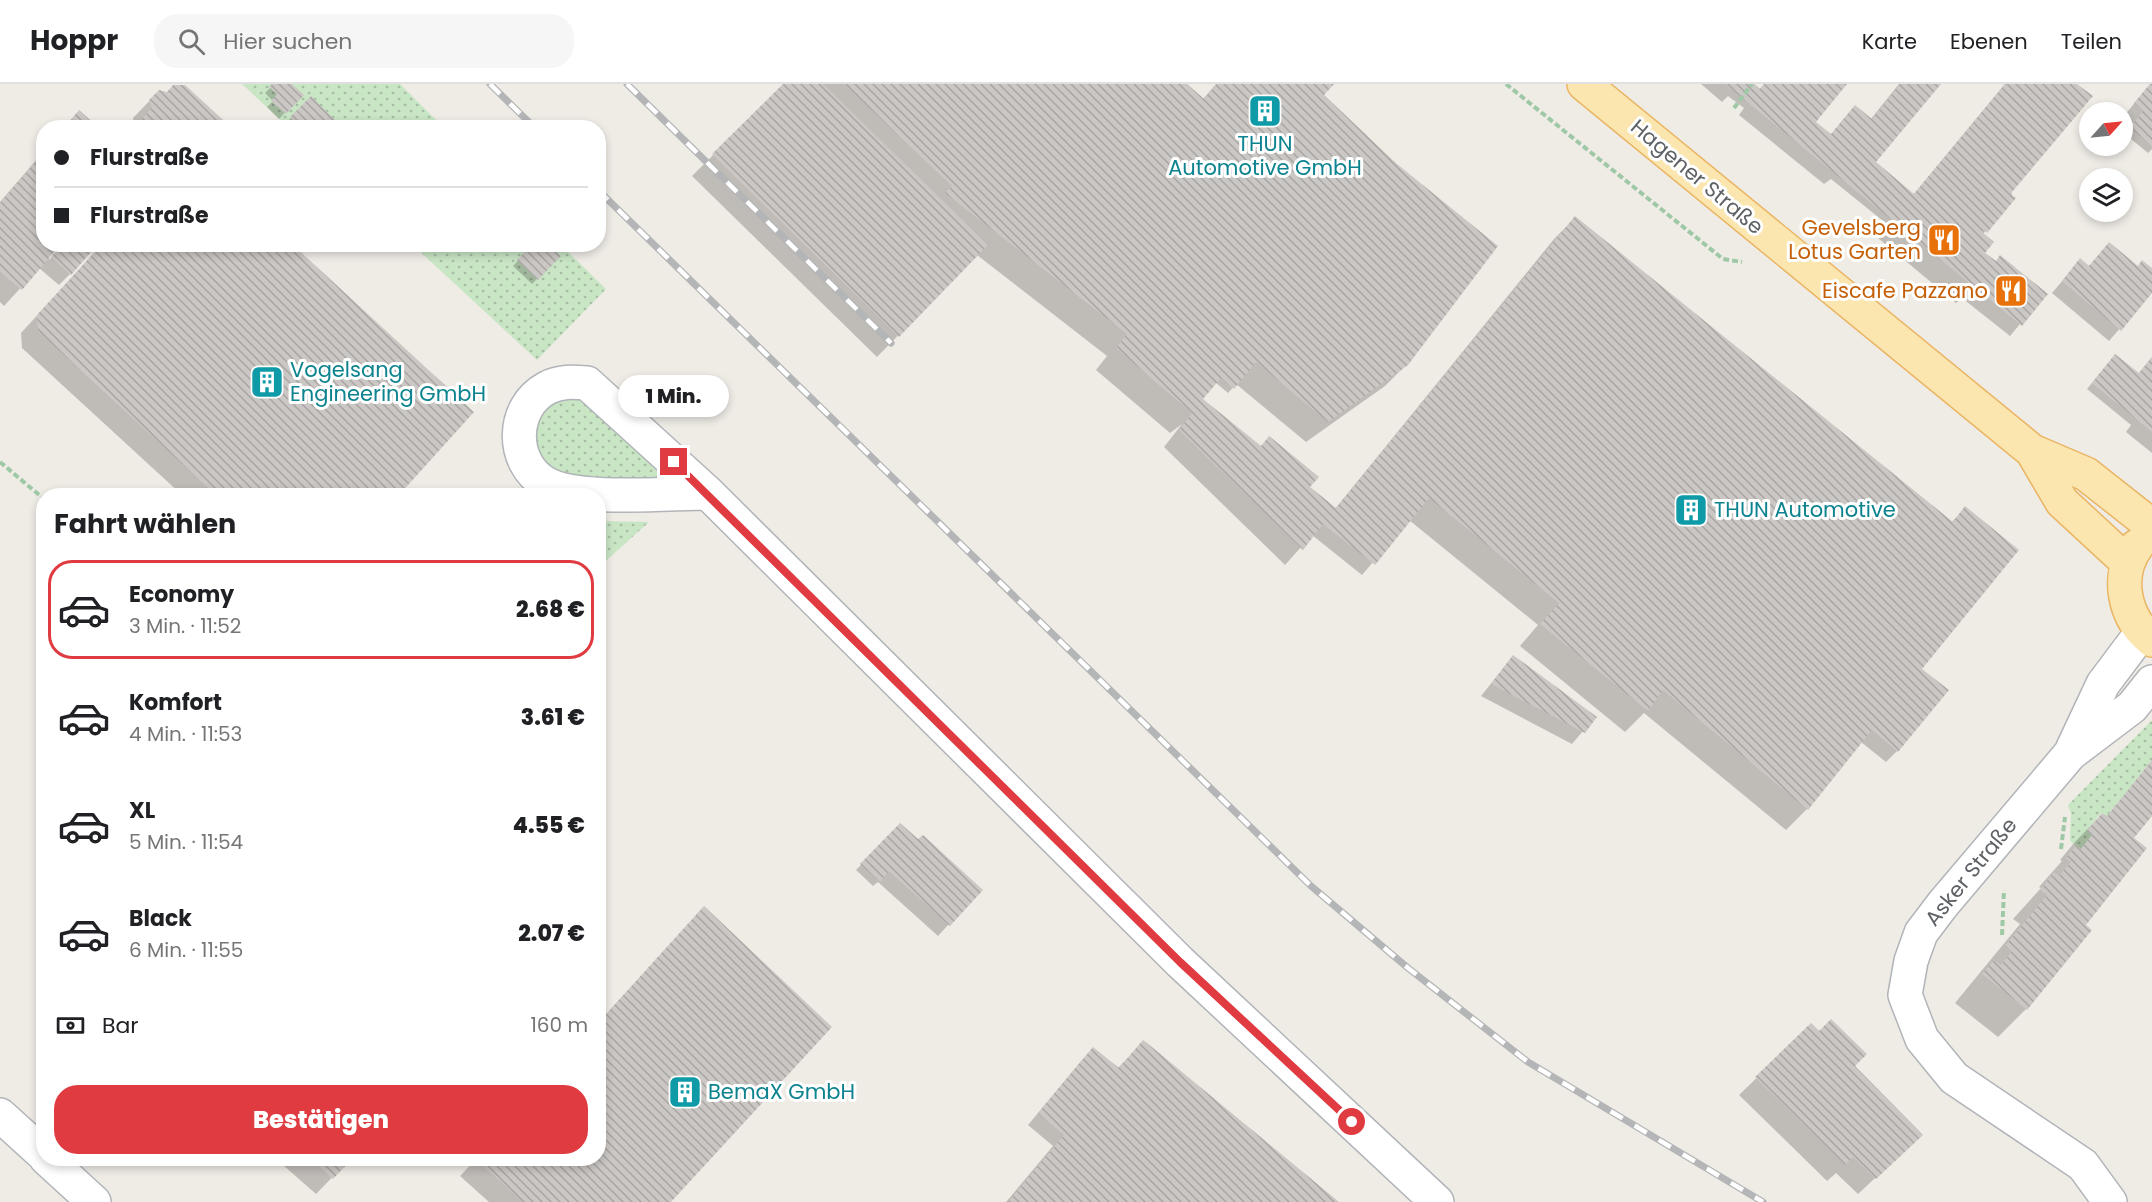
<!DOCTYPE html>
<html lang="de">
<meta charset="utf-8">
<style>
:root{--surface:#fff;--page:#f6f6f6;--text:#202124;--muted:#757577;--line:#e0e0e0;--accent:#e03b41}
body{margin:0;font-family:Poppins,sans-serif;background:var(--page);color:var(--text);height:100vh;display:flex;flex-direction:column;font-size:22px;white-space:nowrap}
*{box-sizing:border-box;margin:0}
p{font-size:20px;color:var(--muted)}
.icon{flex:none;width:33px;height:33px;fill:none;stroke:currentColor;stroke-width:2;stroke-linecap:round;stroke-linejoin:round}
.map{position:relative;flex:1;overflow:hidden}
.details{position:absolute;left:36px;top:404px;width:570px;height:678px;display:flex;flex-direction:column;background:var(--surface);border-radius:24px;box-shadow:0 3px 9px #0003}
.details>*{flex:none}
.banner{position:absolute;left:36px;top:36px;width:570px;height:132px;border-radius:24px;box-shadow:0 3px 9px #0003;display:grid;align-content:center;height:132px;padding:0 18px;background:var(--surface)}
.needle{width:39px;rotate:63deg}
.controls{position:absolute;left:2079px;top:18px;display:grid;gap:12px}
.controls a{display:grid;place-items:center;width:54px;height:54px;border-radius:50%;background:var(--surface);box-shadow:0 3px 9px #0003;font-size:30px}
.end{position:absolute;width:27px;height:27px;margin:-14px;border:8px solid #e03b41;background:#fff;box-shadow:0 0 0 3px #fff}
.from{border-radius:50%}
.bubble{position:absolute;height:42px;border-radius:21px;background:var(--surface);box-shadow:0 3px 9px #0003;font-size:20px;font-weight:800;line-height:42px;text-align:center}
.banner b{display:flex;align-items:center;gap:21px;height:57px;font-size:22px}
.banner b+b{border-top:2px solid var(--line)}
.banner i{width:15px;height:15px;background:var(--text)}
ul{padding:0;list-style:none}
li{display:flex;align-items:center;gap:18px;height:99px;margin:0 12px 9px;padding:0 6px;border:3px solid transparent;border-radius:24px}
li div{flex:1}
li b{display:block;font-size:22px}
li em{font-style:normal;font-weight:800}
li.selected{border-color:var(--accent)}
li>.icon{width:54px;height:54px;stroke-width:1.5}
h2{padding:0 18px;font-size:27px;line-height:72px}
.pay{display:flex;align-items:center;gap:15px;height:66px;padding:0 18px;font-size:22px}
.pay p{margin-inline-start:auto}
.action{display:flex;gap:12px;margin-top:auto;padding:12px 18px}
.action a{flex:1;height:69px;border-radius:24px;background:var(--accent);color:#fff;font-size:24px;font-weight:800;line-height:69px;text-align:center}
header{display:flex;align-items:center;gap:36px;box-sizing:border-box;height:84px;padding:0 30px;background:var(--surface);border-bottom:2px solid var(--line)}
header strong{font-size:28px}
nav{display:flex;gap:33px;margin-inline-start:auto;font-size:21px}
.search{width:420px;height:54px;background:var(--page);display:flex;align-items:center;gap:15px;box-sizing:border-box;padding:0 21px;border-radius:24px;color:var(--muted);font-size:22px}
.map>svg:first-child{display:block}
.green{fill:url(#green-dots)}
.shadow{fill:#0003}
.building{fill:url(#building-back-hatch)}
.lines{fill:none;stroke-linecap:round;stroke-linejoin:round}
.minor-casing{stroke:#b1b4b8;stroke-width:36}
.tertiary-casing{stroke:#b1b4b8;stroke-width:36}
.primary-casing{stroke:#eab564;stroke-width:36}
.path{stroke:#9fc8a6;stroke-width:4;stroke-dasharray:6 3;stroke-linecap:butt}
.minor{stroke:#fff;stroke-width:33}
.tertiary{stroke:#fff;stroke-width:33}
.primary{stroke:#fbe6b0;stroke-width:33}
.rail-casing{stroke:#b4b5b6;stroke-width:7}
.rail{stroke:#fff;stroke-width:4.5;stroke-dasharray:14;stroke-linecap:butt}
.route{stroke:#e03b41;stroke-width:8}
.labels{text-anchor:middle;stroke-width:6;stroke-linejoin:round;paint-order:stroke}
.culture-label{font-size:21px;fill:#0d838f;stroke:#fff;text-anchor:start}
.street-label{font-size:21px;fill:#5e6266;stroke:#fff}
.food-label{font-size:21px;fill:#c56008;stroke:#fff;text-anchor:end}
</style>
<header>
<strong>Hoppr</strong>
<div class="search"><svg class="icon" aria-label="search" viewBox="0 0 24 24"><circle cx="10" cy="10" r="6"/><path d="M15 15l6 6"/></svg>Hier suchen</div>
<nav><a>Karte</a><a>Ebenen</a><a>Teilen</a></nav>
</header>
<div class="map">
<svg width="2152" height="1118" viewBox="0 0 2152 1118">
<defs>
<pattern id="green-dots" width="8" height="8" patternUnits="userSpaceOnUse" patternTransform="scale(1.5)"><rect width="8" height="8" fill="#c8e5c4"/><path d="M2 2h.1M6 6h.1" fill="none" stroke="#a6bda3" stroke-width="1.8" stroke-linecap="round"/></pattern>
<pattern id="building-back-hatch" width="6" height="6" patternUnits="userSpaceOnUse" patternTransform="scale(1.5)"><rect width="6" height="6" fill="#cbc7c4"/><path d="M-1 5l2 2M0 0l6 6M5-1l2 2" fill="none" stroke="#a8a5a3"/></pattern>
</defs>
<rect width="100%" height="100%" fill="#efece6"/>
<!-- green -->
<path class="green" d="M 242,0 L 400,0 L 443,43 L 288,43 Z
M 413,161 L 561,161 L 606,205 L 537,276 Z
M 567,299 L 687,393 L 560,402 L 522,344 Z
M 599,437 L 649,438 L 599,483 Z
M 2152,636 L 2152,676 L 2107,732 L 2101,729 L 2087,746 L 2092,751 L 2081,765 L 2070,757 L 2071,730 L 2068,721 Z"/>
<!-- shadow -->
<path class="shadow" d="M 274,0 L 290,0 L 301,11 L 279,35 L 267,23 L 273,17 L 265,9 Z
M 785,0 L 1185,0 L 1203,15 L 1216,0 L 1332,0 L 1323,12 L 1407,280 L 1385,302 L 1306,358 L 1236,300 L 1228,309 L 1215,298 L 1201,315 L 1335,425 L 1554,155 L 1575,134 L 1951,439 L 1965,424 L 1897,667 L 1886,678 L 1861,658 L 1807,725 L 1786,746 L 1644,629 L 1625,648 L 1520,562 L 1538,541 L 1409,436 L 1362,491 L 1312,451 L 1285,481 L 1164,363 L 1182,340 L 1170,349 L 1096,286 L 1107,272 L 977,171 L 877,273 L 692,92 Z
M 1701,0 L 1752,0 L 1759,6 L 1764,0 L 1845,0 L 1814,38 L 1831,52 L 1870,36 L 1899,0 L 1939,0 L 1874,78 L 1913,111 L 2005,0 L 2075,0 L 2011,107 L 2010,112 L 2014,114 L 1983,150 L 1983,169 L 2045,210 L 2010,252 L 1962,214 L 1956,219 L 1878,154 L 1888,141 L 1831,95 L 1824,100 L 1739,31 L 1744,24 L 1728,12 L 1722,18 Z
M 2150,0 L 2152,65 L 2148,69 L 2125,50 L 2134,40 L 2124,32 Z
M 159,7 L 230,44 L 135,44 L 133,34 Z
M 310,14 L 327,44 L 291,44 L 286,39 Z
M 44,67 L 44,160 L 49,176 L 64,160 L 70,190 L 59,201 L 39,184 L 4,222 L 0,218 L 0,118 Z
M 103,160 L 397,411 L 182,411 L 22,264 L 21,249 Z
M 534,160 L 559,172 L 532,200 L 513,182 Z
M 2109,160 L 2137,183 L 2152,186 L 2152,207 L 2109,257 L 2052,209 L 2080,176 L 2088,183 Z
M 2152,273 L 2152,369 L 2126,348 L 2131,341 L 2087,305 L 2110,277 L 2138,290 Z
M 1513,572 L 1594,634 L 1572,660 L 1481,612 Z
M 2152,677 L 2152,730 L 2132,754 L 2084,841 L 2026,925 L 1998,953 L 1955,919 L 2020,840 L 2013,835 L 2041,804 L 2039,803 L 2062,777 L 2060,776 L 2074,759 L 2102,730 L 2107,734 Z
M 900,741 L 980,806 L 938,852 L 878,798 L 873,802 L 856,786 Z
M 704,824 L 669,1118 L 489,1118 L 460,1092 L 477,1074 L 598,1074 L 598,939 Z
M 1811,941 L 1853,982 L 1904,1067 L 1858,1110 L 1836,1089 L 1827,1097 L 1739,1011 Z
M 1143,958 L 1337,1118 L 1006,1118 L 1053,1062 L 1028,1041 L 1082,976 L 1093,965 L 1118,984 Z
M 275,1074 L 351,1074 L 316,1110 Z"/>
<!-- building -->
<path class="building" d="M 272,0 L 292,0 L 304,11 L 286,30 L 271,17 L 277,10 L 269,3 Z
M 783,0 L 823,0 L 988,161 L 899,253 L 712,70 Z
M 844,0 L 1187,0 L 1204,15 L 1217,0 L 1334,0 L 1324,11 L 1397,80 L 1498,162 L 1408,281 L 1328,338 L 1256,278 L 1234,305 L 1221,294 L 1203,315 L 1261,362 L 1269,352 L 1319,393 L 1310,403 L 1336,424 L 1575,132 L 1953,438 L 1965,422 L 2019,466 L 1922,585 L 1949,606 L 1898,668 L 1872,646 L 1808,726 L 1663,606 L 1648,627 L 1540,540 L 1559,519 L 1429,414 L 1375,481 L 1323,440 L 1303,466 L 1179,346 L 1192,329 L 1116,264 L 1127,250 L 945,109 L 952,102 Z
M 1725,0 L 1754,0 L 1760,5 L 1764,0 L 1847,0 L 1816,38 L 1831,50 L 1855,21 L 1872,35 L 1900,0 L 1941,0 L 1876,78 L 1914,110 L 2005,0 L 2077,0 L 2093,12 L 2012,108 L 2012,111 L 2016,114 L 2002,131 L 1987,149 L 1984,146 L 1982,148 L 1994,158 L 1985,169 L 1996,177 L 2000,171 L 2048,210 L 2022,242 Z
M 2150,0 L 2152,0 L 2152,62 L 2130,44 L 2143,27 L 2134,19 Z
M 173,1 L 185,1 L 232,44 L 140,44 L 139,38 L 152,24 L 149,16 L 159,6 L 167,8 Z
M 311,12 L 336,37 L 329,44 L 301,44 L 290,33 Z
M 79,26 L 99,44 L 64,44 Z
M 44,68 L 44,160 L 61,160 L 22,206 L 0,188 L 0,119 Z
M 2109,158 L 2138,182 L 2142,176 L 2152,184 L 2152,209 L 2121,247 L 2062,197 L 2080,174 L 2089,182 Z
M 63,160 L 98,160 L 71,191 L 51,173 Z
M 102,160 L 292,160 L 474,328 L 399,411 L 216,411 L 38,247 L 37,231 Z
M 532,160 L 548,160 L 561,172 L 538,196 L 517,176 Z
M 2115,270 L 2139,289 L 2152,273 L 2152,348 L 2092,299 Z
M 1513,571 L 1597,633 L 1585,649 L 1491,600 Z
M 2152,676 L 2152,732 L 2134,754 L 2147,764 L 2086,841 L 2092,846 L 2027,926 L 1982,890 L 1994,876 L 2001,881 L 2012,867 L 2005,862 L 2047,811 L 2040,806 L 2054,788 L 2059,792 L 2071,778 L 2066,774 L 2076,761 L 2081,765 L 2092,751 L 2087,747 L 2102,729 L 2107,732 Z
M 900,739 L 918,755 L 923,751 L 983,806 L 950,842 L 889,787 L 880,798 L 860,780 Z
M 704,822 L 832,943 L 671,1118 L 523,1118 L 475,1074 L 598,1074 L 598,939 Z
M 1831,935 L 1867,970 L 1855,982 L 1923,1051 L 1876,1095 L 1853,1073 L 1845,1081 L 1755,993 L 1811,939 L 1819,947 Z
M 1143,956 L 1147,959 L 1339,1118 L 1008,1118 L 1064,1051 L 1038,1029 L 1093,963 L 1119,984 Z
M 310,1074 L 353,1074 L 333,1095 Z"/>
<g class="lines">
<defs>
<path id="minor" d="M 708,409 C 669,409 577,418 545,399 C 510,378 511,323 547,304 C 560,297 573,298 587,299 L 708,409 L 1180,878 L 1437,1118
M 0,1031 L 44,1071
M 46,1074 L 94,1118"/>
<path id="tertiary" d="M 2072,666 L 2103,600 L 2142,548
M 2110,1118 L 2083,1081 L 1954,994 L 1922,955 L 1905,911 L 1911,877 L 1921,849 L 1943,820 L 2070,670 L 2132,623 L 2152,598"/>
<path id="primary" d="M 1584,0 L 2032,367 L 2086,390 L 2152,442
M 2032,367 L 2062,418 L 2128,479
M 2137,462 C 2115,492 2124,534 2152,556"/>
</defs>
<!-- minor casing -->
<use href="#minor" class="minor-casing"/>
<!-- tertiary casing -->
<use href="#tertiary" class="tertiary-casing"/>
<!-- primary casing -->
<use href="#primary" class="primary-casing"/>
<!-- path -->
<path class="path" d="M 1506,0 L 1723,175 L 1742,178
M 1734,24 L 1752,0
M 0,378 L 44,415
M 2061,765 L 2065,733
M 2002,851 L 2004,806"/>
<!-- minor -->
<use href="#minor" class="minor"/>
<!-- tertiary -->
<use href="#tertiary" class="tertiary"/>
<!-- primary -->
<use href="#primary" class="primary"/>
<defs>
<path id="rail" d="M 490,0 L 535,44
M 627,0 L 891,259
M 598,106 L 1311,802 L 1408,884 L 1528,978 L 1763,1118"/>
</defs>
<!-- rail casing -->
<use href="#rail" class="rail-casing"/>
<!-- rail -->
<use href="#rail" class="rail"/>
</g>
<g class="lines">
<!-- route -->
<path class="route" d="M 674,378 L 1180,878 L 1352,1038"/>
</g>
<!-- icons -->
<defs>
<symbol id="building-square" viewBox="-11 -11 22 22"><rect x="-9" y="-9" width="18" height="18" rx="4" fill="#0f9aa8" stroke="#fff"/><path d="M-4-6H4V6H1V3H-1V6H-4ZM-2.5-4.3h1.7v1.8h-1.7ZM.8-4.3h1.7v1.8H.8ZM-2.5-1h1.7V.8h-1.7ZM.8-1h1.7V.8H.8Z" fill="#fff"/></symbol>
<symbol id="restaurant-square" viewBox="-11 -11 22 22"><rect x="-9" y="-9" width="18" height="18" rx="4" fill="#e8710a" stroke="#fff"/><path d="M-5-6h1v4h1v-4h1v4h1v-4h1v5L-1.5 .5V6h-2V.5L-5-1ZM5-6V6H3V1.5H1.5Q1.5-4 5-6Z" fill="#fff"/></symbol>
</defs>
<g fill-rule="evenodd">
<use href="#building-square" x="1246" y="8" width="38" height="38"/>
<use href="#restaurant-square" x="1925" y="137" width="38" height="38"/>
<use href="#restaurant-square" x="1992" y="188" width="38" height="38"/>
<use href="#building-square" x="248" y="279" width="38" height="38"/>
<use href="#building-square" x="1672" y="407" width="38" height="38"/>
<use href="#building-square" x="666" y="989" width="38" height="38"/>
</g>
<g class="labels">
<!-- culture labels -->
<g class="culture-label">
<text x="1265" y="67" text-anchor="middle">THUN<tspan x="1265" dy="24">Automotive GmbH</tspan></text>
<text x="290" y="293">Vogelsang<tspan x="290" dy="24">Engineering GmbH</tspan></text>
<text x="1714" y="433">THUN Automotive</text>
<text x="708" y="1015">BemaX GmbH</text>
</g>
<!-- street labels -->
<g class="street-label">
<text transform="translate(1697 93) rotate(40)" y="7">Hagener Straße</text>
<text transform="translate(1971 788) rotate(-51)" y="7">Asker Straße</text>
</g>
<!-- food labels -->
<g class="food-label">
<text x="1921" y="151">Gevelsberg<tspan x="1921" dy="24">Lotus Garten</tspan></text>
<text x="1988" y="214">Eiscafe Pazzano</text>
</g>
</g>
</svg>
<div class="controls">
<a><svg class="needle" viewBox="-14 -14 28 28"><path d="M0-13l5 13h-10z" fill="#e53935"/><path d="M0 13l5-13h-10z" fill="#757577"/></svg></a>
<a><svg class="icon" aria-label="layers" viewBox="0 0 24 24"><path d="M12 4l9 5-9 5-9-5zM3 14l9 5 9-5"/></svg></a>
</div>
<i class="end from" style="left:1352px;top:1038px"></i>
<i class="end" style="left:674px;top:378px"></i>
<div class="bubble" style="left:618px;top:291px;width:111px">1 Min.</div>
<div class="banner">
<b><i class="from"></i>Flurstraße</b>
<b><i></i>Flurstraße</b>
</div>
<section class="details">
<h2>Fahrt wählen</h2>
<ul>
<li class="selected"><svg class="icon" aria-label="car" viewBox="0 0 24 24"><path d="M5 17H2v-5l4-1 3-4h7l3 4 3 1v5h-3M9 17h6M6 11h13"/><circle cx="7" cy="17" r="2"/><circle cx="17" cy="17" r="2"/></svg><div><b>Economy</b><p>3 Min. · 11:52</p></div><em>2.68 €</em></li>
<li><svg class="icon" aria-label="car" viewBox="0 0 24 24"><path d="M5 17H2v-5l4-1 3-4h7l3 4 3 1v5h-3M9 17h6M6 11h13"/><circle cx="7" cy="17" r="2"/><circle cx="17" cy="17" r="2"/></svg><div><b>Komfort</b><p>4 Min. · 11:53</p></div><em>3.61 €</em></li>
<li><svg class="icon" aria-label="car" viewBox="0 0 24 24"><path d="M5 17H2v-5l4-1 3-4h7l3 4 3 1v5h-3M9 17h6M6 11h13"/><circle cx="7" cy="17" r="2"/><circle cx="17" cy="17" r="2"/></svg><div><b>XL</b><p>5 Min. · 11:54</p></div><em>4.55 €</em></li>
<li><svg class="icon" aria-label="car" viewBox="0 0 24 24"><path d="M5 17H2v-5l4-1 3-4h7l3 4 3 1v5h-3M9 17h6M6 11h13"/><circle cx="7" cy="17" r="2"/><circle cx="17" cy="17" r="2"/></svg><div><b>Black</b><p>6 Min. · 11:55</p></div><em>2.07 €</em></li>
</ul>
<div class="pay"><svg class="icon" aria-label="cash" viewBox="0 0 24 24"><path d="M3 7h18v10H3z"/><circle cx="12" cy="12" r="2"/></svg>Bar<p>160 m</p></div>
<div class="action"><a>Bestätigen</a></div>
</section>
</div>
